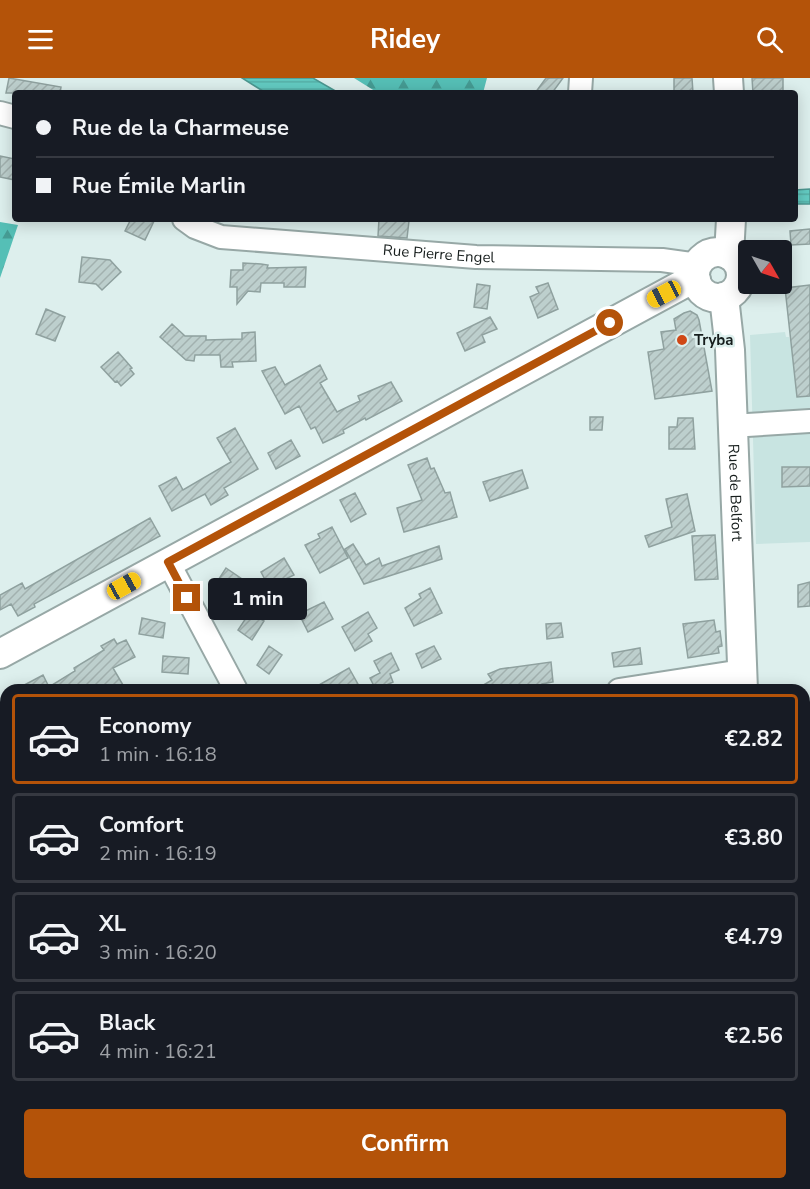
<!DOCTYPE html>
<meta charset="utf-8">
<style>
:root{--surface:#171b24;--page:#242831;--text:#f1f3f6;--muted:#9ea1a6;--line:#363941;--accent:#b45309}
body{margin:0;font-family:"Nunito Sans",sans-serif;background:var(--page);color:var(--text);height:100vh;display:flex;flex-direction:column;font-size:22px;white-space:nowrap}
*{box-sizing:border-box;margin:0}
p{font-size:20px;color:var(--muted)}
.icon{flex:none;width:33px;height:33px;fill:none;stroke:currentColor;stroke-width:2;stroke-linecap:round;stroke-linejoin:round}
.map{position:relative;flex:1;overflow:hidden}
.sheet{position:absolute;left:0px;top:606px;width:810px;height:506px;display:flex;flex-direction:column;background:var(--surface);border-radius:18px 18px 0 0;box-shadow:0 3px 15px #0003}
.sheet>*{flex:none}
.hud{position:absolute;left:12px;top:12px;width:786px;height:132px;border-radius:6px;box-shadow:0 3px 15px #0003;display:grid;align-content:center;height:132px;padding:0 24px;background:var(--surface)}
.needle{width:39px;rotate:129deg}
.buttons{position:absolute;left:738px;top:162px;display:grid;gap:12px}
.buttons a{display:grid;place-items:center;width:54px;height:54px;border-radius:6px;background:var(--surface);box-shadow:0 3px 15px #0003;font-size:30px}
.end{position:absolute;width:27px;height:27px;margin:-14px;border:8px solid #b45309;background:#fff;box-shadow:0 0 0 3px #fff}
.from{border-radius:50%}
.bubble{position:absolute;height:42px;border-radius:6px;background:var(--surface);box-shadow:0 3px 15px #0003;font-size:20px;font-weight:700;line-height:42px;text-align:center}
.car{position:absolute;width:18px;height:36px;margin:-18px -9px;border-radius:8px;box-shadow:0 0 4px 2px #0007;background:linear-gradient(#f5c518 24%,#345 0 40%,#f5c518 0 76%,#345 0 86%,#f5c518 0)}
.hud b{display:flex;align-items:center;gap:21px;height:57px;font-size:22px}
.hud b+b{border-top:2px solid var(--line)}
.hud i{width:15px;height:15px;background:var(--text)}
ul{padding:10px 0 0;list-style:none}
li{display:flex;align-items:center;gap:18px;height:90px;margin:0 12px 9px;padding:0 12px;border:3px solid var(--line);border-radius:6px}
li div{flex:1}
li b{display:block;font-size:22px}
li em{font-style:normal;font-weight:700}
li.current{border-color:var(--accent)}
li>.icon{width:54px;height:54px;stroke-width:1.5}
.primary-button{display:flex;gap:12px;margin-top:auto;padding:12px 24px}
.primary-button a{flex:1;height:69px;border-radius:6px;background:var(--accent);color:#fff;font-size:24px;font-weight:700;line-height:69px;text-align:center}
header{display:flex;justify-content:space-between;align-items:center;height:78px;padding:0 24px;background:var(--accent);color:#fff;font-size:27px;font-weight:700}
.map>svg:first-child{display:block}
.built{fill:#c8e4e1}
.green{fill:url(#green-dots)}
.forest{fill:url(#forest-firs)}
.water{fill:url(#water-rules);stroke:#4c9790;stroke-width:1.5}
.building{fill:url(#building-hatch);stroke:#8fa19f;stroke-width:1.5}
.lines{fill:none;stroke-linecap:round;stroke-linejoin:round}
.minor-casing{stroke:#97a8a6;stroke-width:26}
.major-casing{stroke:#97a8a6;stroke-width:32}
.minor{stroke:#fff;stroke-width:22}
.major{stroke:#fff;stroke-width:28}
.route{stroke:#b45309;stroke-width:8}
.poi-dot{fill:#d04816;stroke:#ddefed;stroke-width:2}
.labels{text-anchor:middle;stroke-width:5;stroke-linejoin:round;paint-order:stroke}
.street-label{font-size:15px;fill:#161d1c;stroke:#ddefed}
.poi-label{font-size:15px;font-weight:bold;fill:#161d1c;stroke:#ddefed;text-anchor:start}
</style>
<header><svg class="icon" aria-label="menu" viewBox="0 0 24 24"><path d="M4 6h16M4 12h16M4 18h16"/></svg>Ridey<svg class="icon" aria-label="search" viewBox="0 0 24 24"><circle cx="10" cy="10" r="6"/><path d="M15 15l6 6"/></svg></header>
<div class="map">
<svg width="810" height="1111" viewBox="0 0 810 1111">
<defs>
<pattern id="green-dots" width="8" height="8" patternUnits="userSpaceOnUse" patternTransform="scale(1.5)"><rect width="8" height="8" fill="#92e8e0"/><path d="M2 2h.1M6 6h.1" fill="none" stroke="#7dc7c0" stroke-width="1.8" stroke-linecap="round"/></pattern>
<pattern id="forest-firs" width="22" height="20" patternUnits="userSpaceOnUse" patternTransform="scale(1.5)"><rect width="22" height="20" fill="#55bfb6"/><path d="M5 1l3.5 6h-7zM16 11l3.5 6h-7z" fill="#459b93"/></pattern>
<pattern id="water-rules" width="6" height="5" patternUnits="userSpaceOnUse" patternTransform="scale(1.5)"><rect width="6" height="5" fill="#63cbc2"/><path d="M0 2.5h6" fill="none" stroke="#55aea6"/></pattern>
<pattern id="building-hatch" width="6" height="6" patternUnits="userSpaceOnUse" patternTransform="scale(1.5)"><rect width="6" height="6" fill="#bdcfcd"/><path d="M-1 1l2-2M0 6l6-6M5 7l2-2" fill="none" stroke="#a2b1af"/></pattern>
</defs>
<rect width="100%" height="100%" fill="#ddefed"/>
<!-- built -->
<path class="built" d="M 785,254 L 786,259 L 789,259 L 791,265 L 796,264 L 810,271 L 810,464 L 756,466 L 750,257 Z"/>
<!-- green -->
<path class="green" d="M 660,1106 L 696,1106 L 696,1111 L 656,1111 Z"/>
<!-- forest -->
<path class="forest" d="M 354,0 L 487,0 L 483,15 L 378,15 Z
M 0,144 L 18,147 L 0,200 Z"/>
<!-- water -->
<path class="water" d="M 242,0 L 313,0 L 339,15 L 266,15 Z
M 810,111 L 810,126 L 795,126 L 795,112 Z"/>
<!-- building -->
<path class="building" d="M 9,0 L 61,9 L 60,15 L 6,15 Z
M 546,0 L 563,0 L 552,15 L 535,15 Z
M 674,0 L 692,0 L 693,15 L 674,15 Z
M 752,0 L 783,0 L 783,14 L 753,15 Z
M 0,78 L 15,81 L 15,102 L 0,99 Z
M 131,141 L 155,141 L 145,162 L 125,153 Z
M 379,141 L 409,143 L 407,160 L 378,158 Z
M 810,151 L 810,166 L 791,167 L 790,153 Z
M 82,179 L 110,182 L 121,194 L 102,212 L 96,206 L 79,204 Z
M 243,185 L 261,186 L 268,187 L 267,190 L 306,189 L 305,209 L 284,209 L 284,205 L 261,205 L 260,214 L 248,213 L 237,226 L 237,209 L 230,209 L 231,192 L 243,192 Z
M 548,205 L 558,231 L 538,240 L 530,219 L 539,215 L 536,209 Z
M 477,206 L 490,208 L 487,231 L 474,229 Z
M 810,207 L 810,318 L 797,319 L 785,210 Z
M 46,231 L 65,239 L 55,263 L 36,256 Z
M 690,233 L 697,237 L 699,242 L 712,313 L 655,321 L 648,274 L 664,271 L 661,254 L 676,252 L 674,241 L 684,235 Z
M 490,239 L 497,251 L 482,257 L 485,264 L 465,273 L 457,255 Z
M 172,246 L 185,258 L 206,258 L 206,262 L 242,261 L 242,255 L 255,254 L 256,283 L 232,284 L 233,289 L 221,289 L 220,277 L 195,277 L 194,283 L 186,282 L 160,259 Z
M 118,274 L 132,290 L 130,291 L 134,296 L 121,308 L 117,303 L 115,304 L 101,289 Z
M 320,287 L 327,301 L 320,305 L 337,334 L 360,323 L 358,318 L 391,304 L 402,323 L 366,342 L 365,340 L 343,352 L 344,355 L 323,365 L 315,349 L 311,351 L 299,328 L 285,336 L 262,293 L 275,289 L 285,307 Z
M 590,339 L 603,339 L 602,352 L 590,352 Z
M 678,340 L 693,340 L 695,371 L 669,371 L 669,349 L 677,349 Z
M 235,350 L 258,391 L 224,410 L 228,417 L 211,427 L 205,416 L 172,433 L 159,408 L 176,399 L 183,412 L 231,384 L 217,360 Z
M 291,362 L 300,378 L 276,391 L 268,375 Z
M 427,380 L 431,391 L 434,390 L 445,415 L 450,414 L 457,439 L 404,454 L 397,430 L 422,422 L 408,387 Z
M 782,389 L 810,389 L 810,408 L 782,409 Z
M 522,392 L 528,410 L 490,423 L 483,404 Z
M 355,415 L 366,436 L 351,444 L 340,422 Z
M 687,416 L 695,453 L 649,469 L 645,458 L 672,449 L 666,421 Z
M 150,440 L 160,458 L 34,526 L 35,529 L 18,538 L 11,526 L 0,532 L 0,517 L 22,505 L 25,511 Z
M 332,449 L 348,480 L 320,495 L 305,467 L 320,460 L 318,456 Z
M 715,457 L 718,501 L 695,502 L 692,458 Z
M 353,466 L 366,487 L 379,480 L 382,488 L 439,468 L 442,481 L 364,506 L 345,471 Z
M 284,480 L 294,497 L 269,509 L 261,494 Z
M 226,490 L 242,501 L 229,520 L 213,510 Z
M 810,504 L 810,528 L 798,529 L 798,507 Z
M 430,510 L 442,535 L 414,548 L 405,530 L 421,520 L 419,516 Z
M 324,524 L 333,541 L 308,554 L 299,536 Z
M 250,534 L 264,543 L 252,562 L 238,552 Z
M 368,534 L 377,550 L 368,556 L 372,563 L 355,573 L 342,549 Z
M 142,540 L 165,545 L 163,560 L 139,556 Z
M 714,542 L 716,554 L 720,553 L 722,568 L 718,569 L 719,575 L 688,580 L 683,546 Z
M 561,545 L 563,559 L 547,561 L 546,546 Z
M 114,561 L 117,566 L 126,562 L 135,579 L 113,590 L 123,607 L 115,612 L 15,612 L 43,597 L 49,609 L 75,593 L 74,590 L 104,572 L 101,568 Z
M 269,568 L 282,577 L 269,596 L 257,587 Z
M 434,568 L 441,581 L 422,590 L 416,576 Z
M 640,570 L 642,586 L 614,589 L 612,575 Z
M 391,575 L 399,592 L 390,596 L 393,604 L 376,612 L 370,600 L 380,595 L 374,583 Z
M 163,578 L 189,580 L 188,596 L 162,594 Z
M 551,584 L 553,604 L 542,606 L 542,609 L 530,611 L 530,608 L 496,612 L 475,612 L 492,602 L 488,596 L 500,591 Z
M 349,590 L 359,608 L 351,612 L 310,612 Z"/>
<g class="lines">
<defs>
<g id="minor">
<path d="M 580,15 L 581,0"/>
<path d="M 0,35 L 15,39"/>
<path id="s1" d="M 184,141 L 195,149 L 221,159 L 476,179 L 662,182 L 698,187"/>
<path d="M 747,347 L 810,343"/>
<path d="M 168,484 L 236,612"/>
<path d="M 619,612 L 742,593"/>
<path d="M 804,670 L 810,670"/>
<path d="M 0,874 L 6,871"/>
<path d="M 0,932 L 5,925"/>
<path d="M 0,1060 L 6,1062"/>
</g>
<g id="major">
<path d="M 728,0 L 729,15"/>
<circle cx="718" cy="197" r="23"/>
<path d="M 729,177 L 731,141"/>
<path id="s2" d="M 724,219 L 730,272 L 743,612"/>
<path d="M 0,576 C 228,451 456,327 685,205 L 696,202"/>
<path d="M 750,1106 L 751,1111"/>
</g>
</defs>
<!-- minor casing -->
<use href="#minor" class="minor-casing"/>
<!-- major casing -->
<use href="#major" class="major-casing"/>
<!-- minor -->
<use href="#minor" class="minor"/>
<!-- major -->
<use href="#major" class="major"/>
</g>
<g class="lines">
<!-- route -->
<path class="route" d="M 187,520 L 168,484 L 610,245"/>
</g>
<!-- markers -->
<circle class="poi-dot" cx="682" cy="262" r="6"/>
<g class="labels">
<!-- street labels -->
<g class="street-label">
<text dy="5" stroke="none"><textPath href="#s1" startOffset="260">Rue Pierre Engel</textPath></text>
<text dy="5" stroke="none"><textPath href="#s2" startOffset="196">Rue de Belfort</textPath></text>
</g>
<!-- poi labels -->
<g class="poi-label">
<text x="694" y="267">Tryba</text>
</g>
</g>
</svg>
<div class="buttons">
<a><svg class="needle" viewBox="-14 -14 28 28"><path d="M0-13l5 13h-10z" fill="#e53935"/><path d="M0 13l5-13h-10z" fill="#9ea1a6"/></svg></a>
</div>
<i class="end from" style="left:610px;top:245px"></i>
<i class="end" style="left:187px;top:520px"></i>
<div class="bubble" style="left:208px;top:500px;width:99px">1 min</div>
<i class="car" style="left:664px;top:216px;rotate:242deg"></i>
<i class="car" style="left:124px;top:508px;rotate:61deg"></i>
<div class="hud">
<b><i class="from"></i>Rue de la Charmeuse</b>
<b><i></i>Rue Émile Marlin</b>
</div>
<section class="sheet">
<ul>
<li class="current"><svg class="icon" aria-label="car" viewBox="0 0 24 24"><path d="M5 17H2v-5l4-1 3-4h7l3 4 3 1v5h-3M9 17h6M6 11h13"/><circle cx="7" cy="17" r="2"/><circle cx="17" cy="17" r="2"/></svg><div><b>Economy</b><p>1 min · 16:18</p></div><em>€2.82</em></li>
<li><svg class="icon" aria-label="car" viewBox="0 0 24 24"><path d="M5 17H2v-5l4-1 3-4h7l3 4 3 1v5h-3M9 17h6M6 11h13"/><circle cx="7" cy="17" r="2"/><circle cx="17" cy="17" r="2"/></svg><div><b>Comfort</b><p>2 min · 16:19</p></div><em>€3.80</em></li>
<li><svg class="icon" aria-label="car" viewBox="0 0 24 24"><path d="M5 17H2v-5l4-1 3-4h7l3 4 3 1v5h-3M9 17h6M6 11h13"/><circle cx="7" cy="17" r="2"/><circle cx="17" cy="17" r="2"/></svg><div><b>XL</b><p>3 min · 16:20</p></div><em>€4.79</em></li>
<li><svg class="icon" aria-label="car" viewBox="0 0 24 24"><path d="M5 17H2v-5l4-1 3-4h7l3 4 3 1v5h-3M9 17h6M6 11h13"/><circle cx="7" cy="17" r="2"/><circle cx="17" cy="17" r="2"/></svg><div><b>Black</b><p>4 min · 16:21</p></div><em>€2.56</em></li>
</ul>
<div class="primary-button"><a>Confirm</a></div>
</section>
</div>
